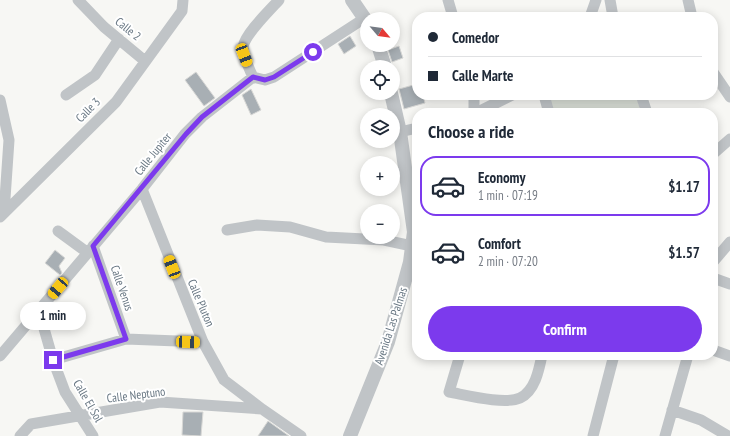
<!DOCTYPE html>
<meta charset="utf-8">
<style>
:root{--surface:#fff;--page:#f2f2f3;--text:#1f2937;--muted:#747a83;--line:#e0e1e3;--accent:#7c3aed}
body{margin:0;font-family:"PT Sans Narrow",sans-serif;background:var(--page);color:var(--text);height:100vh;display:flex;flex-direction:column;font-size:15px;white-space:nowrap}
*{box-sizing:border-box;margin:0}
p{font-size:13px;color:var(--muted)}
.icon{flex:none;width:22px;height:22px;fill:none;stroke:currentColor;stroke-width:2;stroke-linecap:round;stroke-linejoin:round}
.map{position:relative;flex:1;overflow:hidden}
.sheet{position:absolute;left:412px;top:108px;width:306px;height:252px;display:flex;flex-direction:column;background:var(--surface);border-radius:16px;box-shadow:0 2px 10px #0003}
.sheet>*{flex:none}
.hud{position:absolute;left:412px;top:12px;width:306px;height:88px;border-radius:16px;box-shadow:0 2px 10px #0003;display:grid;align-content:center;height:88px;padding:0 16px;background:var(--surface)}
.needle{width:26px;rotate:119deg}
.fabs{position:absolute;left:360px;top:12px;display:grid;gap:8px}
.fabs a{display:grid;place-items:center;width:40px;height:40px;border-radius:50%;background:var(--surface);box-shadow:0 2px 10px #0003;font-size:20px}
.end{position:absolute;width:18px;height:18px;margin:-9px;border:5px solid #7c3aed;background:#fff;box-shadow:0 0 0 2px #fff}
.from{border-radius:50%}
.bubble{position:absolute;height:28px;border-radius:14px;background:var(--surface);box-shadow:0 2px 10px #0003;font-size:13px;font-weight:700;line-height:28px;text-align:center}
.car{position:absolute;width:12px;height:24px;margin:-12px -6px;border-radius:5px;box-shadow:0 0 3px 1px #0007;background:linear-gradient(#f5c518 24%,#345 0 40%,#f5c518 0 76%,#345 0 86%,#f5c518 0)}
.hud b{display:flex;align-items:center;gap:14px;height:38px;font-size:15px}
.hud b+b{border-top:1px solid var(--line)}
.hud i{width:10px;height:10px;background:var(--text)}
ul{padding:0;list-style:none}
li{display:flex;align-items:center;gap:12px;height:60px;margin:0 8px 6px;padding:0 8px;border:2px solid transparent;border-radius:16px}
li div{flex:1}
li b{display:block;font-size:15px}
li em{font-style:normal;font-weight:700}
li.current{border-color:var(--accent)}
li>.icon{width:36px;height:36px;stroke-width:1.5}
h2{padding:0 16px;font-size:18px;line-height:48px}
.cta{display:flex;gap:8px;margin-top:auto;padding:8px 16px}
.cta a{flex:1;height:46px;border-radius:24px;background:var(--accent);color:#fff;font-size:16px;font-weight:700;line-height:46px;text-align:center}
.map>svg:first-child{display:block}
.green{fill:#d8ddd5}
.building{fill:#a8afb4;stroke:#d8d8d6}
.lines{fill:none;stroke-linecap:round;stroke-linejoin:round}
.minor{stroke:#c0c4c7;stroke-width:11}
.tertiary{stroke:#c0c4c7;stroke-width:14}
.route{stroke:#7c3aed;stroke-width:5}
.labels{text-anchor:middle;stroke-width:4;stroke-linejoin:round;paint-order:stroke}
.street-label{font-size:12px;fill:#687783;stroke:#fff}
</style>
<div class="map">
<svg width="730" height="436" viewBox="0 0 730 436">
<rect width="100%" height="100%" fill="#f7f7f4"/>
<!-- green -->
<path class="green" d="M 548,95 L 636,95 L 641,113 L 551,113 Z"/>
<!-- building -->
<path class="building" d="M 350,36 L 356,46 L 344,54 L 338,44 Z
M 399,46 L 403,58 L 392,62 L 388,50 Z
M 196,72 L 215,98 L 204,106 L 185,80 Z
M 417,84 L 417,95 L 423,95 L 425,103 L 404,109 L 399,89 Z
M 251,89 L 261,110 L 251,115 L 242,95 Z
M 55,250 L 65,258 L 59,266 L 62,273 L 60,275 L 45,263 Z
M 183,412 L 203,412 L 201,436 L 182,435 Z
M 268,421 L 289,436 L 258,436 Z"/>
<g class="lines">
<!-- minor -->
<path class="minor" d="M 78,0 L 104,27 L 145,61
M 448,0 L 453,17
M 610,0 L 613,17
M 688,0 L 692,17
M 590,17 L 596,0
M 713,72 L 730,97
M 253,77 C 249,68 243,57 243,47 C 245,34 269,11 279,0
M 66,95 L 95,75 L 119,39
M 474,95 L 474,113
M 544,95 L 549,113
M 641,95 L 647,113
M 0,100 L 9,140 L 4,213
M 476,113 L 512,95
M 400,132 L 417,128
M 713,154 L 730,139
M 142,189 L 203,342 L 224,380 L 262,409
M 0,217 L 116,102 L 182,11 L 183,0
M 227,230 L 257,225 L 290,227 L 326,237 L 384,240 L 412,246
M 58,231 L 88,253
M 93,246 L 126,339
M 713,262 L 730,242
M 713,278 L 730,284
M 39,311 L 53,360 L 65,392 L 93,436
M 713,350 L 730,356
M 460,355 L 449,392 C 466,395 505,405 520,398 C 535,391 539,370 542,355
M 0,356 L 142,189 L 185,134 L 202,117 L 253,77 L 265,80 L 274,77 L 365,18
M 53,360 L 126,339 L 203,342
M 672,410 L 701,420 L 728,436
M 20,436 L 31,424 L 160,402 L 262,409 L 301,436
M 593,436 L 614,355
M 665,436 L 688,355"/>
<!-- tertiary -->
<path class="tertiary" d="M 352,0 L 367,22
M 378,45 L 385,67
M 350,436 L 388,342 L 410,262 L 414,232 L 400,132 L 391,93"/>
</g>
<g class="lines">
<!-- route -->
<path class="route" d="M 53,360 L 126,339 L 93,246 L 186,134 L 202,117 L 253,77 L 265,80 L 274,77 L 313,52"/>
</g>
<g class="labels">
<!-- street labels -->
<g class="street-label">
<text transform="translate(128 29) rotate(39)" y="4">Calle 2</text>
<text transform="translate(88 110) rotate(-45)" y="4">Calle 3</text>
<text transform="translate(153 154) rotate(-51)" y="4">Calle Jupiter</text>
<text transform="translate(122 288) rotate(71)" y="4">Calle Venus</text>
<text transform="translate(201 303) rotate(67)" y="4">Calle Pluton</text>
<text transform="translate(391 326) rotate(-72)" y="4">Avenida Las Palmas</text>
<text transform="translate(136 395) rotate(-7)" y="4">Calle Neptuno</text>
<text transform="translate(88 401) rotate(60)" y="4">Calle El Sol</text>
</g>
</g>
</svg>
<div class="fabs">
<a><svg class="needle" viewBox="-14 -14 28 28"><path d="M0-13l5 13h-10z" fill="#e53935"/><path d="M0 13l5-13h-10z" fill="#747a83"/></svg></a>
<a><svg class="icon" aria-label="locate" viewBox="0 0 24 24"><circle cx="12" cy="12" r="6"/><path d="M12 2v4M12 18v4M2 12h4M18 12h4"/></svg></a>
<a><svg class="icon" aria-label="layers" viewBox="0 0 24 24"><path d="M12 4l9 5-9 5-9-5zM3 14l9 5 9-5"/></svg></a>
<a>+</a>
<a>−</a>
</div>
<i class="end from" style="left:313px;top:52px"></i>
<i class="end" style="left:53px;top:360px"></i>
<div class="bubble" style="left:20px;top:302px;width:66px">1 min</div>
<i class="car" style="left:244px;top:55px;rotate:159deg"></i>
<i class="car" style="left:172px;top:267px;rotate:339deg"></i>
<i class="car" style="left:58px;top:288px;rotate:220deg"></i>
<i class="car" style="left:188px;top:342px;rotate:92deg"></i>
<div class="hud">
<b><i class="from"></i>Comedor</b>
<b><i></i>Calle Marte</b>
</div>
<section class="sheet">
<h2>Choose a ride</h2>
<ul>
<li class="current"><svg class="icon" aria-label="car" viewBox="0 0 24 24"><path d="M5 17H2v-5l4-1 3-4h7l3 4 3 1v5h-3M9 17h6M6 11h13"/><circle cx="7" cy="17" r="2"/><circle cx="17" cy="17" r="2"/></svg><div><b>Economy</b><p>1 min · 07:19</p></div><em>$1.17</em></li>
<li><svg class="icon" aria-label="car" viewBox="0 0 24 24"><path d="M5 17H2v-5l4-1 3-4h7l3 4 3 1v5h-3M9 17h6M6 11h13"/><circle cx="7" cy="17" r="2"/><circle cx="17" cy="17" r="2"/></svg><div><b>Comfort</b><p>2 min · 07:20</p></div><em>$1.57</em></li>
</ul>
<div class="cta"><a>Confirm</a></div>
</section>
</div>
